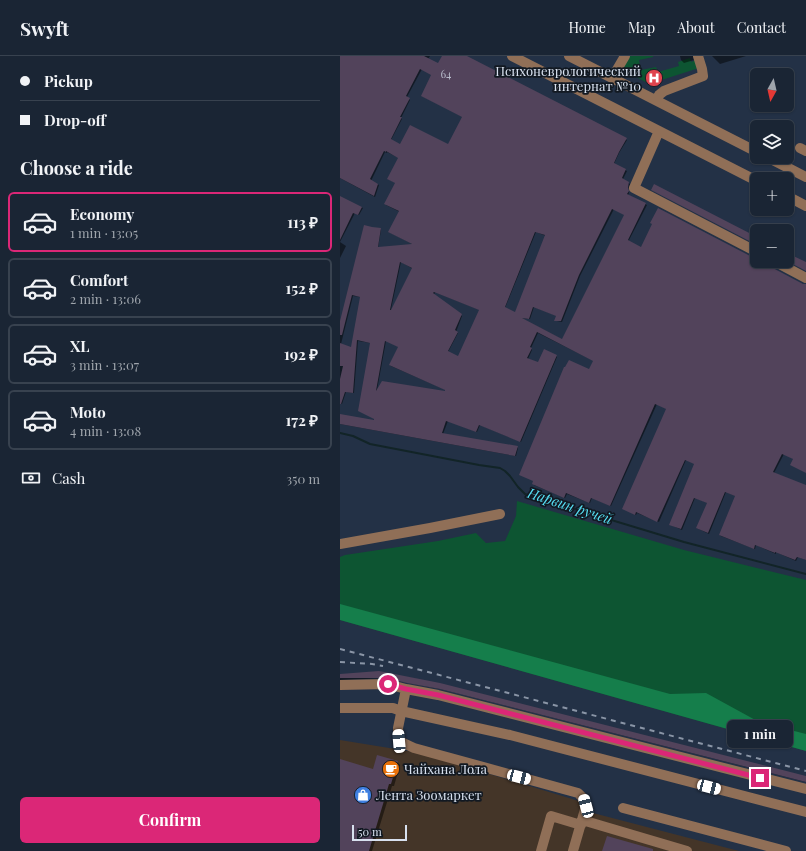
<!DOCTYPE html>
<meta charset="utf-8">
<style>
:root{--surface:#1a2534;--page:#273140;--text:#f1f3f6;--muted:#9fa5ac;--line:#38424f;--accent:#db2777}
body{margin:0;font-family:"Playfair Display",serif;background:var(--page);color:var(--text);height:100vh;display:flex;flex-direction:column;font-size:15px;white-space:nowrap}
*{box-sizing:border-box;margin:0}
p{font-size:13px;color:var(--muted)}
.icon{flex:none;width:22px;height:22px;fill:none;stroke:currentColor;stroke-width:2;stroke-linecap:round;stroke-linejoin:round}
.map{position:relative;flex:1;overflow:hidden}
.drawer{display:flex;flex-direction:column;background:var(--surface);width:340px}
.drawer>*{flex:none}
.guide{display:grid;align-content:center;height:88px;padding:0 20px;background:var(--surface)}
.needle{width:26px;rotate:188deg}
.controls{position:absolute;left:410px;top:12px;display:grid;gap:8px}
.controls a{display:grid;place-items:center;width:44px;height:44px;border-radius:6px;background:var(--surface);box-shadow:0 1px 3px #0004,0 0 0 1px var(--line);font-size:20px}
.scale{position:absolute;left:12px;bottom:10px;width:55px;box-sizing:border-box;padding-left:4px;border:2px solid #d8e1ef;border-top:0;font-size:11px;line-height:14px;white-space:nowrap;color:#d8e1ef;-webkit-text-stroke:3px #121922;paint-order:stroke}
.end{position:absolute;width:18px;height:18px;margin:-9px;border:5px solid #db2777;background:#fff;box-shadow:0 0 0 2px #fff}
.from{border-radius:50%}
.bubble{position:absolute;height:28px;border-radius:6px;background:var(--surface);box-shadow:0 1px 3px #0004,0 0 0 1px var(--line);font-size:13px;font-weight:700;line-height:28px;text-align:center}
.car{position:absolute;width:12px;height:24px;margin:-12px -6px;border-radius:5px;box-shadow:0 0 3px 1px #0007;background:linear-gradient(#fff 24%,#345 0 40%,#fff 0 76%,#345 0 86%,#fff 0)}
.guide b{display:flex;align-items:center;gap:14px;height:38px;font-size:15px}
.guide b+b{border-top:1px solid var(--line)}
.guide i{width:10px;height:10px;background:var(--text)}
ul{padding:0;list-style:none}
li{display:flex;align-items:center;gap:12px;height:60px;margin:0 8px 6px;padding:0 12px;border:2px solid var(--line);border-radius:6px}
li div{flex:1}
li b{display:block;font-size:15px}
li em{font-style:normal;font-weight:700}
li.on{border-color:var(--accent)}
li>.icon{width:36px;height:36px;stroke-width:1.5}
h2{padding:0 20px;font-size:18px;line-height:48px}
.pay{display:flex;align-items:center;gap:10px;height:44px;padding:0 20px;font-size:15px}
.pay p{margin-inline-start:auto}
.primary-button{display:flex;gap:8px;margin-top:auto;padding:8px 20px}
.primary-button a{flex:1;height:46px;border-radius:6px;background:var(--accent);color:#fff;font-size:16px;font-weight:700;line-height:46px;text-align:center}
header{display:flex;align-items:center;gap:24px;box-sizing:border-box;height:56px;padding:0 20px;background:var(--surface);border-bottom:1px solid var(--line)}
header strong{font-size:19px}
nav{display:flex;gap:22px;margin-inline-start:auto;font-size:14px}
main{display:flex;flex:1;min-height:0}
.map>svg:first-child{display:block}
.commercial{fill:#443528}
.green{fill:#0d5532}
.forest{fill:#157e4b}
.shadow{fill:#0007;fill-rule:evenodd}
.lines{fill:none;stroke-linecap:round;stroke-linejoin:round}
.stream{stroke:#122427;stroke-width:2}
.building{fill:#52435b;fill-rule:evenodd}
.minor{stroke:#906f57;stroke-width:10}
.rail{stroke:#8a95a6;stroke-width:2;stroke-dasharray:5 5;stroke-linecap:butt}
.route{stroke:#db2777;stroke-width:5}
.labels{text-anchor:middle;stroke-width:3.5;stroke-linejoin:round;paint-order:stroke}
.number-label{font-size:11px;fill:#b6baca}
.poi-label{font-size:13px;fill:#d8e1ef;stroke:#121922;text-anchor:start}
.water-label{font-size:14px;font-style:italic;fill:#57e1f6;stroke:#121922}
</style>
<header>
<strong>Swyft</strong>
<nav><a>Home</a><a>Map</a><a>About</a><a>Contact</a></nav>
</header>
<main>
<section class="drawer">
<div class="guide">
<b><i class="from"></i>Pickup</b>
<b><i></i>Drop-off</b>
</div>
<h2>Choose a ride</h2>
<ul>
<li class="on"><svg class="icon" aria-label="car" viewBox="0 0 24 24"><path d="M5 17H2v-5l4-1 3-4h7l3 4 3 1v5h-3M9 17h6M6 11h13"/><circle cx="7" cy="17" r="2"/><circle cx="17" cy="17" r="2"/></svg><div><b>Economy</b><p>1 min · 13:05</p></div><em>113 ₽</em></li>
<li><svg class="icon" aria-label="car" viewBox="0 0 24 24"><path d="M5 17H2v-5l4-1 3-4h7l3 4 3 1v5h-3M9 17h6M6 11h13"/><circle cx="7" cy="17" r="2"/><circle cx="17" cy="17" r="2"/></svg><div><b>Comfort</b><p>2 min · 13:06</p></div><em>152 ₽</em></li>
<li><svg class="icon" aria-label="car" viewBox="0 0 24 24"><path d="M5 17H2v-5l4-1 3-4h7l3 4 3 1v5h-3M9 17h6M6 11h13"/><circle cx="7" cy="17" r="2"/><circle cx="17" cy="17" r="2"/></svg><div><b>XL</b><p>3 min · 13:07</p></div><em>192 ₽</em></li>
<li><svg class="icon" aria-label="car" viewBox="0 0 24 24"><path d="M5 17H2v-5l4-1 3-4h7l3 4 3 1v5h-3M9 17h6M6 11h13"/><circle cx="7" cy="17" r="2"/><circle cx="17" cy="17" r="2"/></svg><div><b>Moto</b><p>4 min · 13:08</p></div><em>172 ₽</em></li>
</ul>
<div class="pay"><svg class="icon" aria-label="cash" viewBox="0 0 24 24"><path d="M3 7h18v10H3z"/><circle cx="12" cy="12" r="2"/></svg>Cash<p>350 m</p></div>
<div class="primary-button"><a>Confirm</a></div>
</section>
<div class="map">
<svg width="466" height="795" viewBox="0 0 466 795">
<rect width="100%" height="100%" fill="#233146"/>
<!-- commercial -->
<path class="commercial" d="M 0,684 L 80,697 L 252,749 L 253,757 L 399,795 L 0,795 Z"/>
<!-- green -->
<path class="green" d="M 288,0 L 313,0 L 313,1 L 299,4 L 301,14 L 316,11 L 318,16 L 339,10 L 338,6 L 350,2 L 351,6 L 356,4 L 359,12 L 309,28 L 280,12 Z
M 177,445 L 344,494 L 466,524 L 466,695 L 0,564 L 0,501 L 5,499 L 98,485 L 136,477 L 146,487 L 165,485 L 176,460 Z"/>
<!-- forest -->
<path class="forest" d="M 0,548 L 330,638 L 366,637 L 419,666 L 466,678 L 466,695 L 0,564 Z"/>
<!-- shadow -->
<path class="shadow" d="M 0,0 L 90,0 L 88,3 L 98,9 L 103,0 L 125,0 L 287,84 L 279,97 L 274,108 L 287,115 L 283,123 L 290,128 L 288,134 L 289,137 L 288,139 L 307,149 L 288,186 L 301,192 L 414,203 L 417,203 L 417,205 L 429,205 L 428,207 L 431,212 L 463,229 L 466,229 L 466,416 L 454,403 L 444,398 L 434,417 L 466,430 L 466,504 L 458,501 L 456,505 L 436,496 L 436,498 L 416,489 L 415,493 L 381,480 L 380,479 L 396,440 L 386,436 L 369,478 L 357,472 L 368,447 L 355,442 L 342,474 L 331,469 L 355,408 L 346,404 L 319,466 L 297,457 L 296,459 L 284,453 L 327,353 L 317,348 L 271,450 L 252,442 L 250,447 L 227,438 L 225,442 L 194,429 L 254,305 L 198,277 L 191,292 L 192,294 L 188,303 L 198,307 L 216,300 L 217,301 L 181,386 L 140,369 L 137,376 L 108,365 L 103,378 L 177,391 L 178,392 L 176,400 L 0,368 L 0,359 L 34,365 L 31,287 L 18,285 L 14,337 L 6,336 L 2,348 L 0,347 L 0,269 L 25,171 L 40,173 L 41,174 L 38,192 L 74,189 L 49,176 L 60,156 L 46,149 L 56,127 L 48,123 L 59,102 L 47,96 L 47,97 L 45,96 L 31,125 L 39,129 L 35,141 L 0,122 ZM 82,13 L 92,19 L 82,40 L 123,61 L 108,90 L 61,89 L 51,84 L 62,63 L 61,62 L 70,44 L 67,41 ZM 274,153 L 285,159 L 223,284 L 181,262 L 190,263 L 194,251 L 217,260 L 216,265 L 217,265 L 222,266 L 240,220 ZM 196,176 L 206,180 L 176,257 L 165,252 ZM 61,206 L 73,213 L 50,258 ZM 95,236 L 140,254 L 119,301 L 108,296 L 118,277 L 116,276 L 122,260 L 94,239 ZM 13,240 L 21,241 L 12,293 L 1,288 ZM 46,285 L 59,291 L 50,309 L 51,310 L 106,334 L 105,337 L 37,334 Z
M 340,0 L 353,0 L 354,4 L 344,7 L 341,4 Z
M 372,0 L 406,0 L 380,8 Z
M 0,141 L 23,152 L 19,159 L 15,157 L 0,186 L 6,190 L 0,202 Z
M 39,616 L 466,721 L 466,726 L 101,633 L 69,627 L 50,622 L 0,624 L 0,619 Z
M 0,704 L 33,714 L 57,706 L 60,709 L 54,730 L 52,730 L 32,795 L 0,795 Z"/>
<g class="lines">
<!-- stream -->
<path class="stream" d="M 0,377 L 13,380 L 30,388 L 139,409 L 160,412 L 165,415 L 170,420 L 178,431 L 185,438 L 192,440 L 344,486 L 466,518"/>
</g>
<!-- building -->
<path class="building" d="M 0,0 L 84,0 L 98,7 L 102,0 L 127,0 L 287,82 L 279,96 L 274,107 L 286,113 L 282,122 L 289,126 L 288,132 L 289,135 L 287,138 L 306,147 L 288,184 L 301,191 L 312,168 L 310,167 L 318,152 L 414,202 L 417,202 L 417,205 L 428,205 L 428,208 L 431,211 L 463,228 L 466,228 L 466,417 L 450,409 L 453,403 L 442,398 L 433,416 L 466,429 L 466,504 L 457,501 L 455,504 L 435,496 L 435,497 L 415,489 L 414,493 L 379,479 L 395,440 L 385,436 L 368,477 L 356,472 L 367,447 L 354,442 L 341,473 L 329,469 L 354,408 L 345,404 L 317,466 L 296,456 L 295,459 L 282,453 L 326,353 L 315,348 L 270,450 L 251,442 L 249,447 L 226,437 L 224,442 L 192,428 L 193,425 L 179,419 L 224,311 L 225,311 L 229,304 L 249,313 L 253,305 L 197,276 L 190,291 L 192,292 L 187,302 L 198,306 L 204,293 L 217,299 L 180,386 L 139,369 L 136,376 L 106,365 L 102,377 L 178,390 L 175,400 L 0,368 L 0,358 L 34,364 L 34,363 L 18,355 L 30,287 L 17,284 L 13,337 L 5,336 L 1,348 L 0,348 L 0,323 L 3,310 L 0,310 L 0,287 L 11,291 L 20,241 L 12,239 L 2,279 L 0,279 L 0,265 L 24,169 L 32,171 L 41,172 L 38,191 L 72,188 L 48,176 L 59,155 L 44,148 L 55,127 L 47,123 L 58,102 L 46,95 L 46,96 L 44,95 L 30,123 L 38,128 L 34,140 L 0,122 ZM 80,13 L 91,19 L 81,40 L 122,61 L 108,88 L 70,69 L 60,88 L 51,83 L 62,61 L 60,61 L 70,42 L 66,40 ZM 272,153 L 284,159 L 222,283 L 182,262 L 189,263 L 193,251 L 216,260 L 214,265 L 221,265 L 239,219 ZM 195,176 L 205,179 L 175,256 L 165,251 ZM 60,206 L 72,212 L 51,254 L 50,254 ZM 94,236 L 139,254 L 118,300 L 108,295 L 118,276 L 115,274 L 122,258 L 93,237 ZM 45,285 L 58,291 L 49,309 L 105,334 L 105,335 L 42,325 L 36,335 Z
M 314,128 L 417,181 L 417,189 L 311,134 Z
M 0,140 L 22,151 L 18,159 L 13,157 L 0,184 Z
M 447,197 L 466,206 L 466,215 L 447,205 Z
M 39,615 L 100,627 L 466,720 L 466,726 L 100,633 L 67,627 L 47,622 L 0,622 L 0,618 Z
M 37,699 L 58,705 L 51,728 L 49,728 L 29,795 L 0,795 L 0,703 L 33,713 Z
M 267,780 L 313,793 L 313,795 L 262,795 Z"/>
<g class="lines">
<!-- minor -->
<path class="minor" d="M 172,0 L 417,125
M 229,0 L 417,96
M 272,22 L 285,0
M 316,44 L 319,39 L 324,35 L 363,20 L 362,13 L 358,0
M 319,75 L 294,132 L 417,196
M 460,92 L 466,95
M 427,101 L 466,121
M 447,140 L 466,150
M 434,205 L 466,222
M 0,488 L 90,472 L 160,458
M 0,629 L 47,628 L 66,633 L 98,639 L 466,733
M 66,633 L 58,672 L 59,685 L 74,692 L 238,737 L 244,743 L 246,750 L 233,795
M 0,652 L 53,652 L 61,655 L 170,679 L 466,756
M 283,752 L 446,795
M 242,764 L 347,795
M 201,795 L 211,760 L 241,769"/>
<!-- rail -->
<path class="rail" d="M 0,593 L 466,715
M 0,606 L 32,608 L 43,610"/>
</g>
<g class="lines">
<!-- route -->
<path class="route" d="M 48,628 L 66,633 L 98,639 L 420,722"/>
</g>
<!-- icons -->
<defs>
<symbol id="hospital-disc" viewBox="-11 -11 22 22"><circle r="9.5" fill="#e0444e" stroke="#121922"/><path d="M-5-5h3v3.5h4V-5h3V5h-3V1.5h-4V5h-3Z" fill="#fff"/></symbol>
<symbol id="cafe-disc" viewBox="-11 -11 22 22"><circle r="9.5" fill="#e8710a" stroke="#121922"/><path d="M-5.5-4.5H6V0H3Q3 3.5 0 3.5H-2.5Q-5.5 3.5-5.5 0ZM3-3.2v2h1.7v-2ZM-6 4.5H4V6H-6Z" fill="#fff"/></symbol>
<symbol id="shop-disc" viewBox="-11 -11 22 22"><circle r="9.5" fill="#3f7fe0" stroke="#121922"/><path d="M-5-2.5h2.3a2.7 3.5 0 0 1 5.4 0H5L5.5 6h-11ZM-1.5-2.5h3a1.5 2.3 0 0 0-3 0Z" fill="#fff"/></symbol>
</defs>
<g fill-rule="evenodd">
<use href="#hospital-disc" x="304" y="12" width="20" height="20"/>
<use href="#cafe-disc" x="41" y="703" width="20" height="20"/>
<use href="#shop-disc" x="13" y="729" width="20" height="20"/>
</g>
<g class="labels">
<!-- number labels -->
<g class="number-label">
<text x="106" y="22">64</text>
</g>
<!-- poi labels -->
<g class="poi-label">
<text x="301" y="20" text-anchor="end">Психоневрологический<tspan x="301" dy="15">интернат №10</tspan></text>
<text x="64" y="718">Чайхана Лола</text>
<text x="36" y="744">Лента Зоомаркет</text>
</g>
<!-- water labels -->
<g class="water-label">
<text transform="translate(230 450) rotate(18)" y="5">Нарвин ручей</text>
</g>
</g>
</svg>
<div class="controls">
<a><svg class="needle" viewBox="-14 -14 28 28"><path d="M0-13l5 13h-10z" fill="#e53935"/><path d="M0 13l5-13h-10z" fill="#9fa5ac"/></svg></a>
<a><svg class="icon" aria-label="layers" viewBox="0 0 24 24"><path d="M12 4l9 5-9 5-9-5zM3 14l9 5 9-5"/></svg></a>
<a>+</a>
<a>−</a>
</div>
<div class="scale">50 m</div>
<i class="end from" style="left:48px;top:628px"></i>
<i class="end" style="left:420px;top:722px"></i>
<div class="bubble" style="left:387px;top:664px;width:66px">1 min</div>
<i class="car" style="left:59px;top:685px;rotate:355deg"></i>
<i class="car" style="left:179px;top:721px;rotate:105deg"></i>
<i class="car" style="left:369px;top:731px;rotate:105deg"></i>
<i class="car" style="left:246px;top:750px;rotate:345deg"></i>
</div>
</main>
